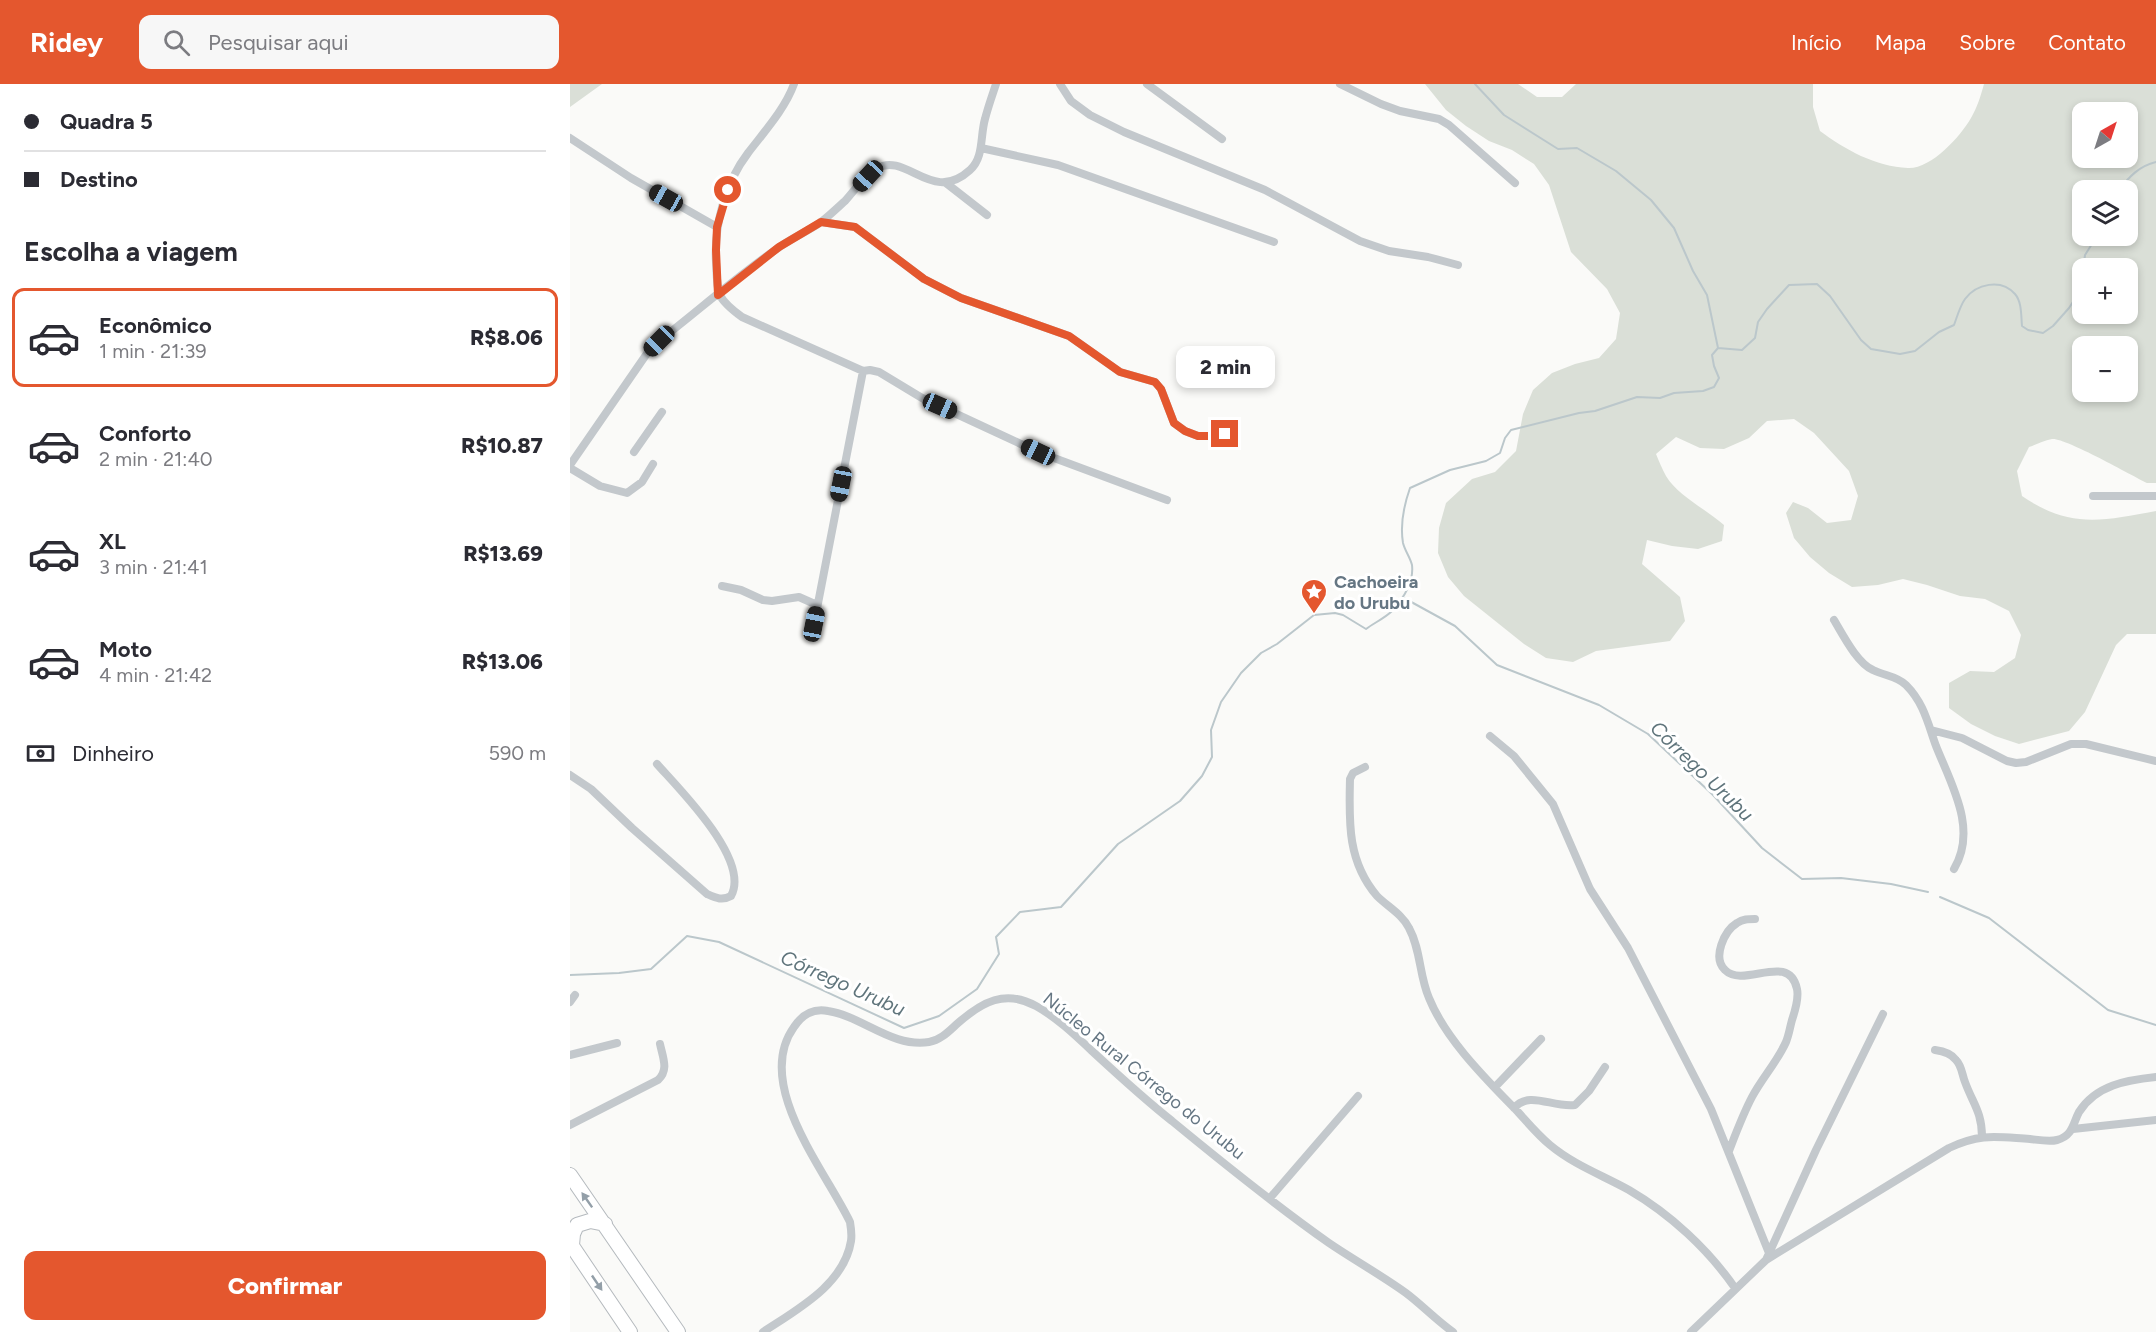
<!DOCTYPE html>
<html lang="pt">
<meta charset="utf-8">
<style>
:root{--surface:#fff;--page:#f7f7f7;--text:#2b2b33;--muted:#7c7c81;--line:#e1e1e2;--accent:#e4572e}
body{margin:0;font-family:Figtree,sans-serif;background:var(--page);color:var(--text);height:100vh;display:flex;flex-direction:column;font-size:22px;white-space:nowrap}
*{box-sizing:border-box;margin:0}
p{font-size:20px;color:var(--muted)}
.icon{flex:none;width:33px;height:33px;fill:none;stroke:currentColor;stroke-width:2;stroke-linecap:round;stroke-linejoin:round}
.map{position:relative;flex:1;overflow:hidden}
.drawer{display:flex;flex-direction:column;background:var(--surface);width:570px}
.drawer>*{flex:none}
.top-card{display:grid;align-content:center;height:132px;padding:0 24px;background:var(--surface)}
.needle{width:39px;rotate:39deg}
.tools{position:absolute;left:1502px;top:18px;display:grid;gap:12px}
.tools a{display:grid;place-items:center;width:66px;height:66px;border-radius:12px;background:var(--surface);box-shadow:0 3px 9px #0003;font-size:30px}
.end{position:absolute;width:27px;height:27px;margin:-14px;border:8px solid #e4572e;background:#fff;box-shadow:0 0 0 3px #fff}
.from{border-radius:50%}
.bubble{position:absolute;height:42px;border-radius:12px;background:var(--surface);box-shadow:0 3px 9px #0003;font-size:20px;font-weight:800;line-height:42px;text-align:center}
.car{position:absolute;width:18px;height:36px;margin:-18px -9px;border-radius:8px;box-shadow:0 0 4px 2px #0007;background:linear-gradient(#222 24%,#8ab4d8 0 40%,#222 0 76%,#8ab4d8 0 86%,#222 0)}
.top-card b{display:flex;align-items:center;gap:21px;height:57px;font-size:22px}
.top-card b+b{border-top:2px solid var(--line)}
.top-card i{width:15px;height:15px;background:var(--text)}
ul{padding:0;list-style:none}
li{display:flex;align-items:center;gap:18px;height:99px;margin:0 12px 9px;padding:0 12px;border:3px solid transparent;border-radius:12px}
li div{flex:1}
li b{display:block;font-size:22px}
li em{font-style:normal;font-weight:800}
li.on{border-color:var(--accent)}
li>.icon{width:54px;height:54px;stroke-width:1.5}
h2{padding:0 24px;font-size:27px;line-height:72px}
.pay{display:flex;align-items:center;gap:15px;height:66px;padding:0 24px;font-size:22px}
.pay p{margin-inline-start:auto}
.button{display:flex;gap:12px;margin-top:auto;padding:12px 24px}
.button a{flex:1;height:69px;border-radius:12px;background:var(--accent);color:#fff;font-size:24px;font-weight:800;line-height:69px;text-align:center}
header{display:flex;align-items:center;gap:36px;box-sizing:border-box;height:84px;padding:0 30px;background:var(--accent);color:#fff}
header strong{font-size:28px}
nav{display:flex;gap:33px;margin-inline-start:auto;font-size:21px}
.search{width:420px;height:54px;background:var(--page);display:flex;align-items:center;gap:15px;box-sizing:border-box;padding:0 21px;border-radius:12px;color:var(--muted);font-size:22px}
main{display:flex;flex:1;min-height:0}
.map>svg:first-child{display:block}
.green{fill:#dadfd7;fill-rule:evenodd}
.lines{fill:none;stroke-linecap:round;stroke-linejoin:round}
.stream{stroke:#bbc7cb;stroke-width:2}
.primary-casing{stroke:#b5babe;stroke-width:16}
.minor{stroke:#c3c8cc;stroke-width:8}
.primary{stroke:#fff;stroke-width:14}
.oneway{fill:#939fa8}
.route{stroke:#e4572e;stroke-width:8}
.labels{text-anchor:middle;stroke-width:6;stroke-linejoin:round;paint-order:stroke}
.poi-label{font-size:18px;font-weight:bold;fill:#657683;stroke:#fff;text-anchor:start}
.street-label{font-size:18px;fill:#657683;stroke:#fff}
.water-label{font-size:20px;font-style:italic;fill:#60757c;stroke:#fff}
</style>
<header>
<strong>Ridey</strong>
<div class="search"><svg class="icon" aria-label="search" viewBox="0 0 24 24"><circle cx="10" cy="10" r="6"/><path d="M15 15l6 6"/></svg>Pesquisar aqui</div>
<nav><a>Início</a><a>Mapa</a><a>Sobre</a><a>Contato</a></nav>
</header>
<main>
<section class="drawer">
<div class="top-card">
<b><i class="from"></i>Quadra 5</b>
<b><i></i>Destino</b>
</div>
<h2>Escolha a viagem</h2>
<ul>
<li class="on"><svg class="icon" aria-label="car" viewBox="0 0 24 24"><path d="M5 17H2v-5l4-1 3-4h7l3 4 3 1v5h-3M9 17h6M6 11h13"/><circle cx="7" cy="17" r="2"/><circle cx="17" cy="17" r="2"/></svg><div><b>Econômico</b><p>1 min · 21:39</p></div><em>R$8.06</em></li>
<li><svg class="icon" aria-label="car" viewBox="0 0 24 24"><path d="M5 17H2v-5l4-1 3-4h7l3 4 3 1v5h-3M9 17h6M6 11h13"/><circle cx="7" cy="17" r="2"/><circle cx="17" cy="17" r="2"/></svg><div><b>Conforto</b><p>2 min · 21:40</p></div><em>R$10.87</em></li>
<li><svg class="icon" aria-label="car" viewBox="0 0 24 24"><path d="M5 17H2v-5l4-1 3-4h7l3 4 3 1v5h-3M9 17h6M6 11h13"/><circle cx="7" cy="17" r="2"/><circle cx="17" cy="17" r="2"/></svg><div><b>XL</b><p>3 min · 21:41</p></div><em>R$13.69</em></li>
<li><svg class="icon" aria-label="car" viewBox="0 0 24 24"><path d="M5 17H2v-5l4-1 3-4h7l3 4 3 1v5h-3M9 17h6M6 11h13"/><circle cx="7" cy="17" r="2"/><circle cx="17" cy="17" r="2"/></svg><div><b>Moto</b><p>4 min · 21:42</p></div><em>R$13.06</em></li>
</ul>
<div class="pay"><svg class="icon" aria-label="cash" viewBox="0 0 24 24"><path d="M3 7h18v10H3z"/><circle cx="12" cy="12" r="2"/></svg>Dinheiro<p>590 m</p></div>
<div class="button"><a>Confirmar</a></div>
</section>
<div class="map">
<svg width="1586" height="1248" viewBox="0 0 1586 1248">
<rect width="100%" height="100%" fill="#fafaf8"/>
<!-- green -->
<path class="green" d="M 0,0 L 32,0 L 0,23 Z
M 855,0 L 948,0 L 967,13 L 992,13 L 1006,0 L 1243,0 L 1243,23 L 1250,47 C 1274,65 1306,83 1338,84 C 1361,85 1390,53 1401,34 C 1407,24 1411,11 1414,0 L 1586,0 L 1586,399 L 1577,399 C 1561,391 1494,353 1482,355 C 1474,356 1466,361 1459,363 L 1447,387 L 1452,412 C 1500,445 1532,437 1586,427 L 1586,550 L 1557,550 L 1546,561 L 1515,628 L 1499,647 L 1449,660 L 1425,652 L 1401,640 L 1379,624 L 1379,599 L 1400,587 L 1424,588 L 1445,574 L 1451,551 L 1439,527 L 1415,515 L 1390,512 L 1357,501 L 1333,495 L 1308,501 L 1282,503 L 1259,489 L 1240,473 L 1224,454 L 1216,429 L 1223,418 L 1238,424 L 1257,439 L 1281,436 L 1288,412 L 1279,387 L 1244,349 L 1224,335 L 1197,337 L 1179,354 L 1154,365 L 1130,364 L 1106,353 L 1086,370 C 1089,377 1092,385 1096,392 C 1108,412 1136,425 1154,441 L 1152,457 L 1128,465 L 1102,462 L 1077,456 L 1072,480 L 1110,513 L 1115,537 L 1100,557 L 1026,567 L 1003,578 L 976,574 L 954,560 L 894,512 L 878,493 L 868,469 L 869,444 L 876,419 L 902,395 L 925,388 L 946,367 L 953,330 L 963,306 L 982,289 L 1005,280 L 1029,274 L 1046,255 L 1050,229 L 1037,205 L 1001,168 L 979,101 L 964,80 L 942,66 L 919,57 L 896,42 L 876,26 ZM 1512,28 L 1557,28 L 1557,74 L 1512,74 ZM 1512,106 L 1557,106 L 1557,152 L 1512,152 ZM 1512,184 L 1557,184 L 1557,230 L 1512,230 ZM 1512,262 L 1557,262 L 1557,308 L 1512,308 Z"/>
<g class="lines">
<!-- stream -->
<path class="stream" d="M 905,0 L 934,31 L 988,65 L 1007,64 L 1046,87 L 1081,116 L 1104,144 L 1123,187 L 1137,211 L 1148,264
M 1549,106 C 1559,93 1569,82 1586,78
M 834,514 L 885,542 L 927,581 L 1029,621 L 1078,650 L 1143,711 L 1192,764 L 1232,795 L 1271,794 L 1321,800 L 1358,808
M 1370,813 L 1419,834 L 1538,926 L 1586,941
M 0,891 L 49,889 L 81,885 L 117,852 L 149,858 L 334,944 L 369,932 L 407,905 L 429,870 L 426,853 L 450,828 L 491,823 L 548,760 L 610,717 L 632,692 L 642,673 L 641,646 L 651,618 L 671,589 L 691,569 L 707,560 L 744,531 L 765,529 L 773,531 L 796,545 C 804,539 815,534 822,527 C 833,515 844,498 842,481 C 840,473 835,467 833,459 C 830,441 834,421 840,404 L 880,386 L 916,377 L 930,369 L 935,354 L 941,346 L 1009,329 L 1025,327 L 1067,313 L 1090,314 L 1104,309 L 1133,307 L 1144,303 L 1149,294 L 1144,282 L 1142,271 L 1148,264 L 1172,266 L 1185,254 L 1188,238 L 1197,225 L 1219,201 L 1247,200 L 1260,212 L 1291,256 L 1301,265 L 1330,270 L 1345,267 L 1369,248 L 1384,241 C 1387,233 1390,222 1395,215 C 1406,200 1431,194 1445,210 C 1452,218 1451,232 1452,242 L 1458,246 L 1473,249 L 1483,242 L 1499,224 L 1510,207 L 1515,171 L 1527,152"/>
<defs>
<path id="primary" d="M 0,1091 L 108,1248
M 0,1159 L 60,1248
M 2,1161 L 3,1150 L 7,1141 L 20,1137 L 35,1140"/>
</defs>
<!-- primary casing -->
<use href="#primary" class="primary-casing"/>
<!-- minor -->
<path class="minor" d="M 224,0 C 215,25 194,48 178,69 C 155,99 144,141 146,178 C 148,210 145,213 172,233 L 293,287 L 300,286 L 309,288 L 352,314 L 468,368 L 597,416
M 490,0 L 501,17 L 520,31 L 554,48 L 695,106 L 790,157 L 819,167 L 858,173 L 888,181
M 577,0 L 652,55
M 770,0 L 811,20 L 830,27 L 869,35 L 879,41 L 945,99
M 0,54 L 61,94 L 147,143
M 411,64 L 488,81 L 704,158
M 376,99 L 417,131
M 251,138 L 285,143 L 354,195 L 391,214 L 499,252 L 550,288 L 585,298 L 591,305 L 604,339 L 615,347 L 628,352 L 642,352 L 655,350
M 64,368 L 92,328
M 0,381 L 78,268 L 89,257 C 129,226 166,193 208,164 C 221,154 237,148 251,138 C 259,132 267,124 275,117 C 285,106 294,92 307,84 C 337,68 362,121 400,86 C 414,74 410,52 415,35 C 418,23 422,12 426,0
M 0,384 L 30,402 L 57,409 L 72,398 L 83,380
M 1523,412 L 1586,412
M 152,502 L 171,506 L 193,516 L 202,517 L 229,513 L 247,521
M 1264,536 C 1273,551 1287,579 1303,586 C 1315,592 1327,592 1336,601 C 1354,619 1358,640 1366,662 C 1381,700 1408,745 1384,785
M 244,540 L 293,287
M 1361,646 L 1392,654 L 1437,677 L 1446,679 L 1456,678 L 1501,660 L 1516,660 L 1586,677
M 920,652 L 944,672 L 983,720 L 1020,805 L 1058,864 L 1141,1025 L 1199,1169
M 795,683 L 783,689 L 780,695 C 779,737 777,777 807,812 C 818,823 832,830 839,844 C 851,866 849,891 859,914 C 876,956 916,995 948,1028 C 958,1039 968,1051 980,1061 C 1004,1081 1032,1091 1059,1106 C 1100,1130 1138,1165 1165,1204
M 0,691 L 21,705 L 62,744 L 137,810 C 146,814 152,817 161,812 C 181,776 110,706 87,680
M 0,918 L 5,911
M 1365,966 C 1373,967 1381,969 1386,976 C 1392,982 1392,991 1395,998 C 1403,1020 1412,1028 1412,1053
M 0,971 L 47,959
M 925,1003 L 971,955
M 944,1024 C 960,1006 982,1024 1005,1021 L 1019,1007 L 1035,983
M 0,1041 L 88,996 C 99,986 93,974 90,960
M 1503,1045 L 1586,1036
M 1159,1067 C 1166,1049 1173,1030 1182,1013 C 1192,994 1207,978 1216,958 C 1219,951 1220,943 1222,936 C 1225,927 1229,914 1227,905 C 1219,867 1174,905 1155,886 C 1142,874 1154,847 1167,839 C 1173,835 1178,835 1185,835
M 700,1114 L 788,1012
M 1196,1176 L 1379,1064 C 1411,1049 1426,1053 1460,1055 C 1469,1056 1479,1058 1487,1056 C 1503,1052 1503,1039 1509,1028 C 1526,1001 1557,996 1586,993
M 193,1248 C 226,1226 274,1201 281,1157 C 282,1151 281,1144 280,1138 C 255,1086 183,1000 224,943 C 232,931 242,924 258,927 C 292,932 322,964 359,958 C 371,956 379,947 388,939 C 412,918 435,905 466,922 C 486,933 505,951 522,967 C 548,991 574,1015 602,1037 C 653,1079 705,1121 759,1159 C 784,1176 811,1191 836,1209 C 852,1221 866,1236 883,1248
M 1121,1248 L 1196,1176 L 1246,1066 L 1313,930"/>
<!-- primary -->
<use href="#primary" class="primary"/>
</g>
<!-- one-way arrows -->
<defs><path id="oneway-solid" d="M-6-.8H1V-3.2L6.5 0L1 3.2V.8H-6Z" transform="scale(1.5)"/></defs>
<g class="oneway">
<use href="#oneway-solid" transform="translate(17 1116) rotate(-125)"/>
<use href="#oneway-solid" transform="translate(27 1199) rotate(56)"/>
</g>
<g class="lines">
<!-- route -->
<path class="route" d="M 158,106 L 147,143 L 146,166 L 148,211 L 209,163 L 251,138 L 285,143 L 354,195 L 391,214 L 499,252 L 550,288 L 585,298 L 591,305 L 604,339 L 615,347 L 628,352 L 642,352 L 655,350"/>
</g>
<!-- icons -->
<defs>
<symbol id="sight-pin" viewBox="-11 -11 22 30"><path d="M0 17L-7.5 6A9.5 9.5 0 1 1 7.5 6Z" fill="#e4572e" stroke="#fff"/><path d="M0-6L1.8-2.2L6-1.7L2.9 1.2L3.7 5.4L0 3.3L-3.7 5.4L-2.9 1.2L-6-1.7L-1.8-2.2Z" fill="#fff"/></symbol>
</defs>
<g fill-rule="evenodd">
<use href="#sight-pin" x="729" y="493" width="30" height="40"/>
</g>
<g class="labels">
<!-- poi labels -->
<g class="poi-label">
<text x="764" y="504">Cachoeira<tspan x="764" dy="21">do Urubu</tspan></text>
</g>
<!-- street labels -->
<g class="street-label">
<text transform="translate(574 992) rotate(39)" y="6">Núcleo Rural Córrego do Urubu</text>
</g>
<!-- water labels -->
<g class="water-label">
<text transform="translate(1132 687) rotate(44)" y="7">Córrego Urubu</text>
<text transform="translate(273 899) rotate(24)" y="7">Córrego Urubu</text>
</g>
</g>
</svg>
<div class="tools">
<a><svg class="needle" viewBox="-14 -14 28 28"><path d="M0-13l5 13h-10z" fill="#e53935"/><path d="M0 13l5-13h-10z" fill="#7c7c81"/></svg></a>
<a><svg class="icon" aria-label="layers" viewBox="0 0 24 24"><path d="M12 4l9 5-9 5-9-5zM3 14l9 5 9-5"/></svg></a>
<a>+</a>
<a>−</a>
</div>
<i class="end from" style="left:158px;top:106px"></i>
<i class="end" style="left:655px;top:350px"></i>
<div class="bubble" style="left:606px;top:262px;width:99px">2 min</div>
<i class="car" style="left:298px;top:92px;rotate:223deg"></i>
<i class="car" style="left:96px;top:114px;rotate:299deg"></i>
<i class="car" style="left:89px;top:257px;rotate:225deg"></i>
<i class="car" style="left:370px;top:322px;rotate:114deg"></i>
<i class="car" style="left:468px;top:368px;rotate:295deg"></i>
<i class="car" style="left:271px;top:400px;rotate:191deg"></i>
<i class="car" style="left:244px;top:540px;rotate:11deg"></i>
</div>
</main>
